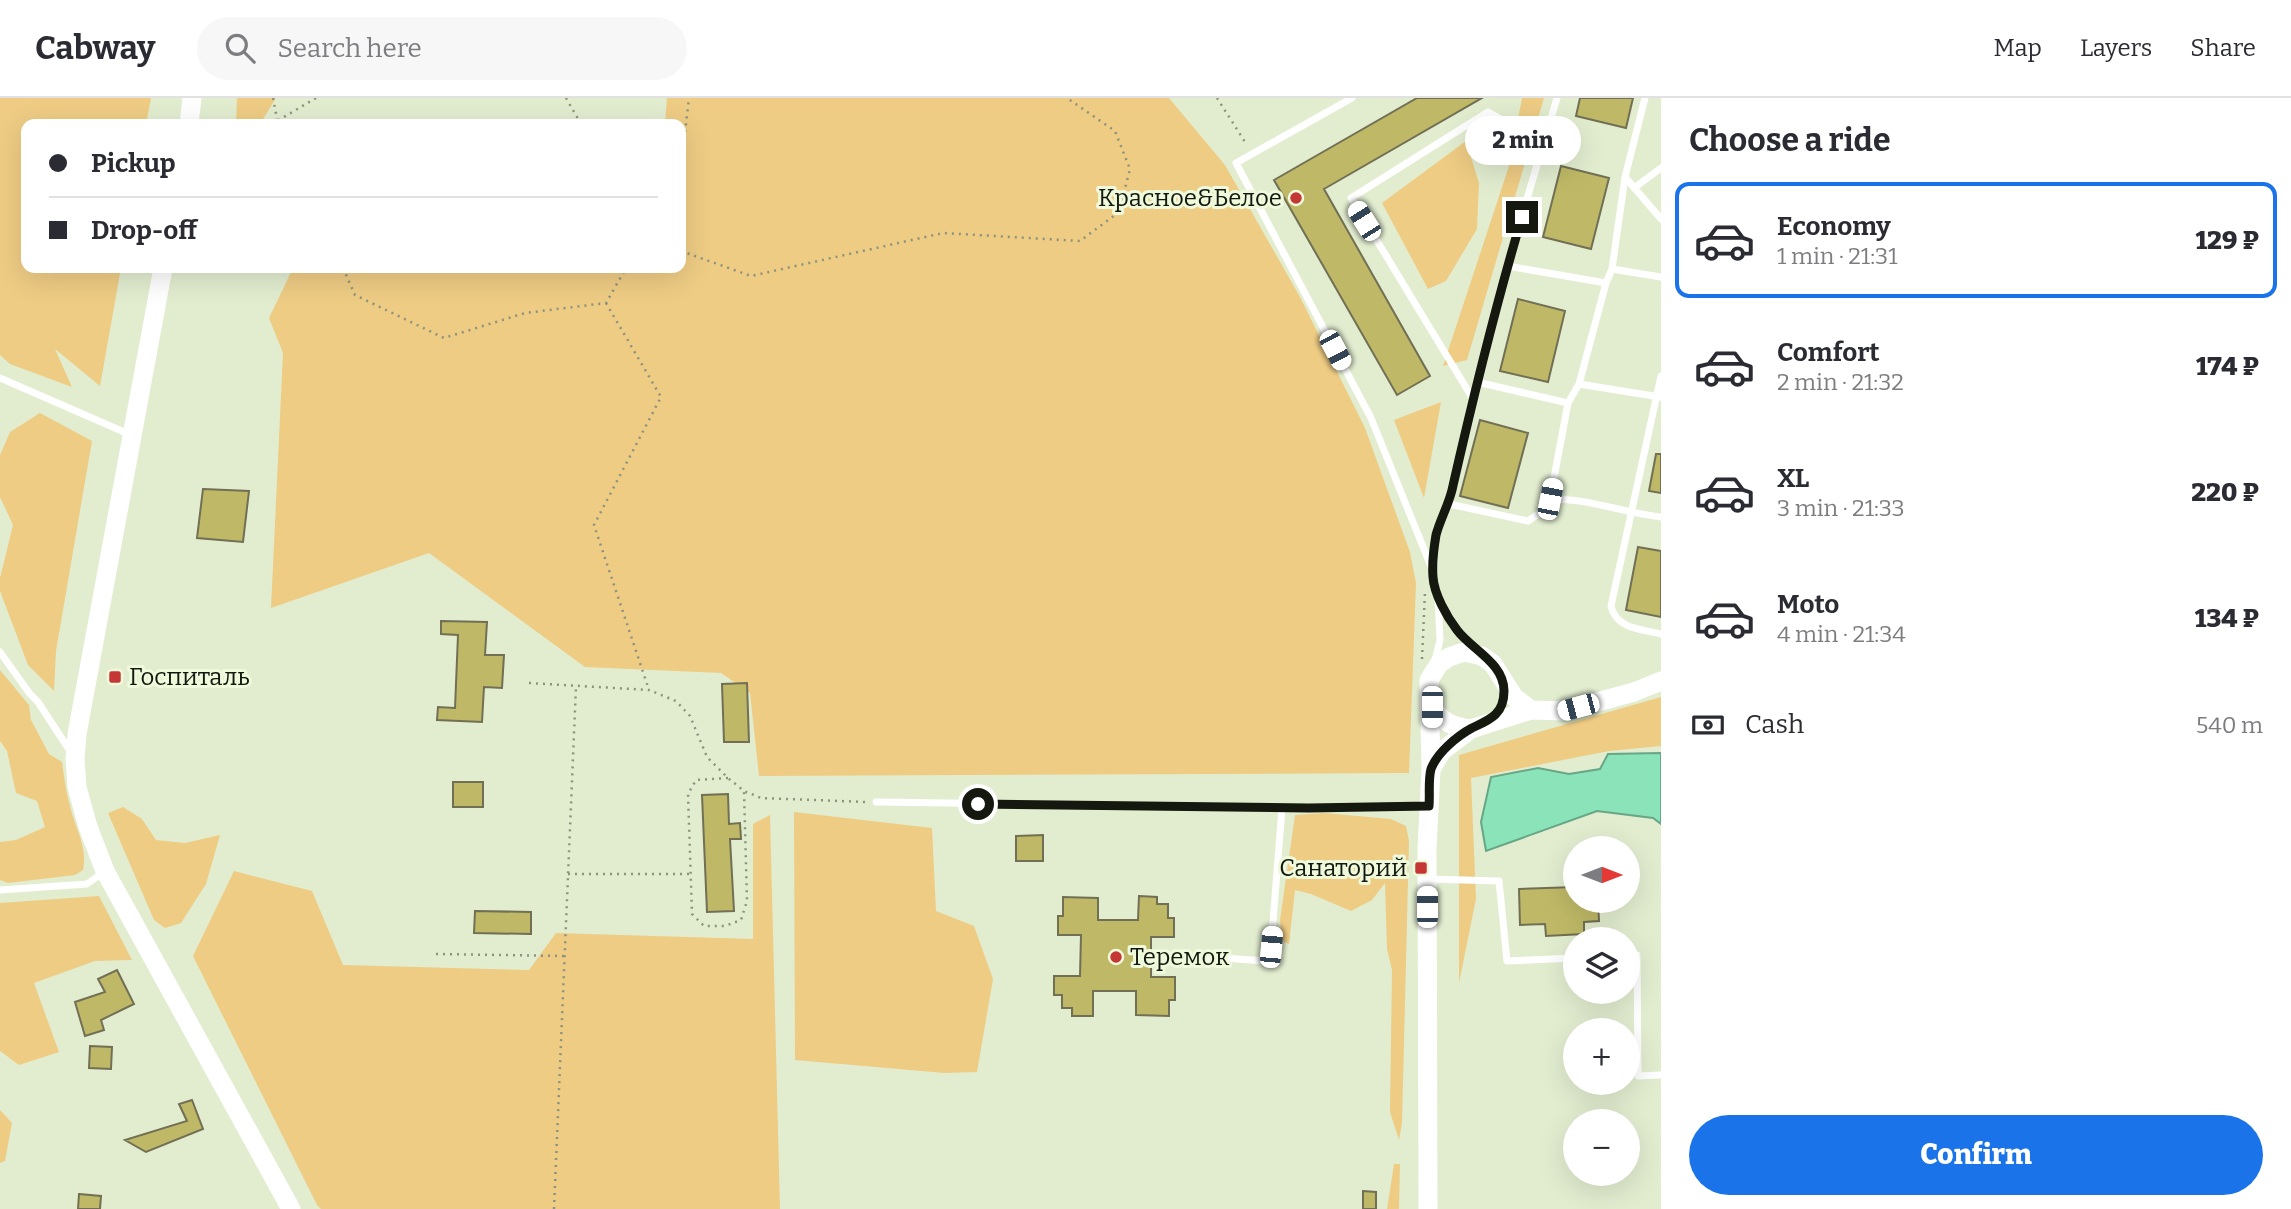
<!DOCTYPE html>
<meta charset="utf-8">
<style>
:root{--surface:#fff;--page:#f7f7f7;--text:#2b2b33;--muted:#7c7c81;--line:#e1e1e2;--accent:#1a73e8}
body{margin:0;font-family:Bitter,serif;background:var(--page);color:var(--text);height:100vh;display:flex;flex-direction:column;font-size:26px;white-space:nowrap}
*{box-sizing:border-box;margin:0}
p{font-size:23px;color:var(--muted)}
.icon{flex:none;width:38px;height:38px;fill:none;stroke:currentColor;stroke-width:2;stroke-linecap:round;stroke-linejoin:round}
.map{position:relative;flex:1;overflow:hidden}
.details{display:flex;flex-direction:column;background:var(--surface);width:630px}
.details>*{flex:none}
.top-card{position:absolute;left:21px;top:21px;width:665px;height:154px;border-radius:14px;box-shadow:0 7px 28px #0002;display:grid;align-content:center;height:154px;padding:0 28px;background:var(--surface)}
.needle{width:46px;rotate:90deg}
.tools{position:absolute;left:1563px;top:738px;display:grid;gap:14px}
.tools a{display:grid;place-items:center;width:77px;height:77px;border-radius:50%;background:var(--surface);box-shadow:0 7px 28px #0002;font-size:35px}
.end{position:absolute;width:32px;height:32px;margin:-16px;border:9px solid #14180e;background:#fff;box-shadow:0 0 0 4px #fff}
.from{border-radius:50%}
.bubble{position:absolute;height:49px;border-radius:24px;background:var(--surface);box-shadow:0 7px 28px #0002;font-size:23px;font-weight:800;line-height:49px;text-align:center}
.car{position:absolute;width:21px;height:42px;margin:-21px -10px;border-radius:9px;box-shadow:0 0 5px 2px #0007;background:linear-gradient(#fff 24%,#345 0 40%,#fff 0 76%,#345 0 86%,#fff 0)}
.top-card b{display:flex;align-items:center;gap:24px;height:66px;font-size:26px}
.top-card b+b{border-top:2px solid var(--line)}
.top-card i{width:18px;height:18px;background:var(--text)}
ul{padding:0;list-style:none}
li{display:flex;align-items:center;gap:21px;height:116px;margin:0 14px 10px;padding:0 14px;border:4px solid transparent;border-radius:14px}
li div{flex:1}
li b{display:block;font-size:26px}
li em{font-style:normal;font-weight:800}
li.active{border-color:var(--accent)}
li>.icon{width:63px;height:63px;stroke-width:1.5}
h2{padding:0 28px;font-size:32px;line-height:84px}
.pay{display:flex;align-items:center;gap:18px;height:77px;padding:0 28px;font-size:26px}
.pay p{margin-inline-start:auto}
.cta{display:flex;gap:14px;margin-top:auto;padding:14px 28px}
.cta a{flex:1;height:80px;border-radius:42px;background:var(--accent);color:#fff;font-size:28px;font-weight:800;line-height:80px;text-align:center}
header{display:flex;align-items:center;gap:42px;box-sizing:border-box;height:98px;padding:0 35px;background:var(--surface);border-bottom:2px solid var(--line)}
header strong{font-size:33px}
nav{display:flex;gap:38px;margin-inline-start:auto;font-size:24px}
.search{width:490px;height:63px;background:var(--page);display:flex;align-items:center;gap:18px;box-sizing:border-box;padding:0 24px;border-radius:38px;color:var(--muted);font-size:26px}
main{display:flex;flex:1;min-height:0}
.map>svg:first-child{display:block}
.green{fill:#eecc84}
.water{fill:#8be3ba;stroke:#67a686;stroke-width:2}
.building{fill:#bfb967;stroke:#716f54;stroke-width:2}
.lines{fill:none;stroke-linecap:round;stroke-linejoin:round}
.path{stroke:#8b937e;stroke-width:2.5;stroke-dasharray:2 5;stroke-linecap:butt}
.lane{stroke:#fff;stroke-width:7}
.secondary{stroke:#fff;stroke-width:19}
.route{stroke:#14180e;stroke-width:9}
.poi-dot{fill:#c53734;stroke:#effadd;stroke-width:2.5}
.labels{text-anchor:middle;stroke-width:6;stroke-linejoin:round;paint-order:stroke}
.poi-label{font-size:24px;fill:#14180e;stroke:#effadd;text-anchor:end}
</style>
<header>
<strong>Cabway</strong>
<div class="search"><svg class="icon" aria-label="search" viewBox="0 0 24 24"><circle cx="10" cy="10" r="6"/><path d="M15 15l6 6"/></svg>Search here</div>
<nav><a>Map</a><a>Layers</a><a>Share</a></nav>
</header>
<main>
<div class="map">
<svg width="1661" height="1111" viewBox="0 0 1661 1111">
<rect width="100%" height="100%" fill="#e2edd0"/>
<!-- green -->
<path class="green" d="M 0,0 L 151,0 L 146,26 L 26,26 L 26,170 L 121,170 L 100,288 L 55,251 L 72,289 L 10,266 L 0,257 Z
M 237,0 L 276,0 L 260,26 L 236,26 Z
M 667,0 L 1169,0 L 1225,67 L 1300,199 L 1365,330 L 1410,454 L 1416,485 L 1409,675 L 759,678 L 750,595 L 721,575 L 585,569 L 429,455 L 271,510 L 283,255 L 269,220 L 293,170 L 681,170 L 681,26 L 665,26 Z
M 1522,0 L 1544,0 L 1467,262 L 1443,268 L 1509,68 Z
M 1466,43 L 1479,85 L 1477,131 L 1446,183 L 1428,191 L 1382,105 Z
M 1441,304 L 1424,400 L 1394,322 Z
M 40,315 L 92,343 L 56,553 L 54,593 L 28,567 L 0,493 L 0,480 L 13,427 L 0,399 L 0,357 L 10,334 Z
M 0,572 L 29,607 L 31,622 L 49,656 L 62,664 C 64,679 66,694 70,708 C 75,730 88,749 83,772 L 75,777 L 8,785 L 0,782 L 0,744 L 16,742 L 45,729 L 37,703 L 16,695 L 7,653 L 0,643 Z
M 1661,599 L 1661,648 L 1609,653 L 1471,680 L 1476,801 L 1459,885 L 1459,657 Z
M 123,709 L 142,721 L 156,742 L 185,745 L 220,737 L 206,786 L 181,825 L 165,830 L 154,822 L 108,715 Z
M 794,714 L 932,730 L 936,813 L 974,828 L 993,881 L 977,974 L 944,975 L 795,962 Z
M 1324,715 L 1391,721 L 1406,728 L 1409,743 L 1402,1025 L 1399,1042 L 1390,1014 L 1392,872 L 1387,851 L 1385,785 L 1372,802 L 1351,813 L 1311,796 L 1295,792 L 1289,846 L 1282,843 L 1280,822 L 1295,717 Z
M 770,717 L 780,1111 L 321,1111 L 317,1107 L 193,858 L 234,773 L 312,793 L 343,867 L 529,872 L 556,835 L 753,841 L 753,726 Z
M 99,798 L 132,862 L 95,863 L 34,885 L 59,954 L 19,967 L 0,953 L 0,805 Z
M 0,1012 L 12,1025 L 5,1063 L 0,1065 Z
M 1394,1066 L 1400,1066 L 1399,1111 L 1387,1111 Z"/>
<!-- water -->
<path class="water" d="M 1661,655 L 1661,726 L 1653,720 L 1597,713 L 1486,753 L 1481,724 L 1491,679 L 1538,670 L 1569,676 L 1600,671 L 1608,656 Z"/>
<!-- building -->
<path class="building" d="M 1417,0 L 1482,0 L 1324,91 L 1430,278 L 1397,297 L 1274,82 Z
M 1580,0 L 1633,0 L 1626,30 L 1576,18 Z
M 1561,68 L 1609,80 L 1591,151 L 1543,139 Z
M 1518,201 L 1565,213 L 1548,284 L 1500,273 Z
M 1480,322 L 1528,335 L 1508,410 L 1460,398 Z
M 1656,356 L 1661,356 L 1661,395 L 1649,393 Z
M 203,391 L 249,393 L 243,444 L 197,440 Z
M 1638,449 L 1661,453 L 1661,519 L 1626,512 Z
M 441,523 L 487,524 L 485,557 L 504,557 L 502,590 L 484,589 L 482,624 L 437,622 L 438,609 L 455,610 L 458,537 L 441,536 Z
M 747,585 L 749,644 L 724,644 L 722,586 Z
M 453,684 L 483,684 L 483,709 L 453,709 Z
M 728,696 L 729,726 L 740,725 L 741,741 L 730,741 L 734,813 L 707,814 L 702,697 Z
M 1043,737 L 1043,763 L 1016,763 L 1016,738 Z
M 1575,789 L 1575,803 L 1598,803 L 1599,823 L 1584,824 L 1584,836 L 1546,838 L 1545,826 L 1520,827 L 1519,791 Z
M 1139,798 L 1157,799 L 1157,806 L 1168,806 L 1168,820 L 1174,820 L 1174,839 L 1151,839 L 1151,879 L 1175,879 L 1175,902 L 1169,902 L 1169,918 L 1136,917 L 1136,893 L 1093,893 L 1093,918 L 1072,918 L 1072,910 L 1062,910 L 1062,897 L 1054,897 L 1054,878 L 1080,878 L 1081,837 L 1058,837 L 1058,818 L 1063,818 L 1063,799 L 1098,800 L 1098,822 L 1138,822 Z
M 475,813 L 531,814 L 531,836 L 474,835 Z
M 117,872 L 134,906 L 101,922 L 104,932 L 85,938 L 75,904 L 105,894 L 98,881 Z
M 90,948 L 112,949 L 111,971 L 89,970 Z
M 192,1002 L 203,1031 L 146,1054 L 125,1042 L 187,1023 L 179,1006 Z
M 1363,1093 L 1376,1094 L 1376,1111 L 1363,1111 Z
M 79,1096 L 101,1098 L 100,1111 L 78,1111 Z"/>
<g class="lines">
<!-- path -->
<path class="path" d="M 273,0 L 278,26
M 566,0 L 581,26
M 1217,0 L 1247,47
M 272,26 L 316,0
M 681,69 L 689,0
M 681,153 L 751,178 L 943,135 L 1080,143 L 1119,114 L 1130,71 L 1115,33 L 1067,0
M 343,170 L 355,197 L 444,240 L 525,215 L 606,205 L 626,170
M 606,205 L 661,299 L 594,427 L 649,592
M 1422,561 L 1425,494
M 529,585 L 649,592 L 676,603 L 690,618 L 707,659 L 728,680 L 744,693 L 761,700 L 866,704
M 728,680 L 696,682 L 688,696 L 692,816 L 704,828 L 725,828 L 741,822 L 747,803 L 744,693
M 568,776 L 691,776
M 436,856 L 565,858
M 554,1111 L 576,588"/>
<!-- lane -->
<path class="lane" d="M 1352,0 L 1236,65 L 1371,320 L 1432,471
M 1625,79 L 1661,121
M 1634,90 L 1661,70
M 1507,168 L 1606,185
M 1612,171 L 1661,179
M 1661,278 L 1611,508 C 1616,531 1641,531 1661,536
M 0,280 L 131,337
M 1477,284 L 1568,305
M 1579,286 L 1660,299
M 1473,301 L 1351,100 L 1488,14 L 1544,45
M 1550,401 C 1587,400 1624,415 1661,419
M 1449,406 L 1528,423 L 1541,414 L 1550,401 L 1568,305 L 1579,286 L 1606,185 L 1612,171 L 1625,79 L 1645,0
M 1440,502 L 1457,532 L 1476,552
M 0,554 L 30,596 L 38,604 L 70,653
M 1435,562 L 1440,542 L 1438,499 L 1433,480 L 1436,437 L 1449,406 L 1507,168 L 1557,0
M 876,704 L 1282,710 L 1428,708
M 1428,781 L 1499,783 L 1507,863 L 1575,860
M 0,792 L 87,786 L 104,774
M 1195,858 L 1266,863 L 1271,849 L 1282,710
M 1628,858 L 1637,857 L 1638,978 L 1661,977"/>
<!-- secondary -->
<path class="secondary" d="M 189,26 L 192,0
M 163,170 L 77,636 L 75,661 L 77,689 L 88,729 L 105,773 L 291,1111
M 1431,609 C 1443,624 1452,629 1471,631
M 1431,671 L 1442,653 L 1471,631 L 1531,612 L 1564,613 L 1634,594 L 1661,583
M 1428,1111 L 1427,751 L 1431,671 L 1429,582 L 1439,566 L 1449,559 L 1464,554 L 1482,558 L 1493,566 L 1514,599 L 1531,612"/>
</g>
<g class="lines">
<!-- route -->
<path class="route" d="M 978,706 L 1309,710 L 1429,708 C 1430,697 1428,682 1431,671 C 1437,655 1457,638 1472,630 C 1489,622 1504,617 1504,593 C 1504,565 1472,552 1457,532 C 1447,519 1434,496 1433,479 C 1432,467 1434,449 1436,437 C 1440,422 1448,408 1452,392 C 1473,300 1495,209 1522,119"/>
</g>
<!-- markers -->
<g class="poi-dot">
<circle cx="1296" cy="100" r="7"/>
<rect x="108" y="572" width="14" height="14" rx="3.5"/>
<rect x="1414" y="763" width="14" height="14" rx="3.5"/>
<circle cx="1116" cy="859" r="7"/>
</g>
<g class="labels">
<!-- poi labels -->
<g class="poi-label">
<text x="1282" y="108">Красное&amp;Белое</text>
<text x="129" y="587" text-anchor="start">Госпиталь</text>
<text x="1407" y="778">Санаторий</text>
<text x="1130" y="867" text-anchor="start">Теремок</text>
</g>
</g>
</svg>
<div class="tools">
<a><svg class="needle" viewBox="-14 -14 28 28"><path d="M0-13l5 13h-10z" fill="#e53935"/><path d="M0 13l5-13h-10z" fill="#7c7c81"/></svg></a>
<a><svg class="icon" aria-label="layers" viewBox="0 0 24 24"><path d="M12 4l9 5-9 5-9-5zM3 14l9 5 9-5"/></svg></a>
<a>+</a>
<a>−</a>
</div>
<i class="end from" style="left:978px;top:706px"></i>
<i class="end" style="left:1522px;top:119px"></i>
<div class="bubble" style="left:1465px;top:18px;width:116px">2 min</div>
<i class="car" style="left:1364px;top:123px;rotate:328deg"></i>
<i class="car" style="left:1335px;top:252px;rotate:152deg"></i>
<i class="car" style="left:1550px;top:401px;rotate:11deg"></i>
<i class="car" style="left:1432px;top:609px;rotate:180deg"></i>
<i class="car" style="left:1578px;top:609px;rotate:255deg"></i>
<i class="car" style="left:1427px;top:809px;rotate:0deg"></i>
<i class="car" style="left:1271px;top:849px;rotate:5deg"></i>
<div class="top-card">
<b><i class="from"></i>Pickup</b>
<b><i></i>Drop-off</b>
</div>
</div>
<section class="details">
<h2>Choose a ride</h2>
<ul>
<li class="active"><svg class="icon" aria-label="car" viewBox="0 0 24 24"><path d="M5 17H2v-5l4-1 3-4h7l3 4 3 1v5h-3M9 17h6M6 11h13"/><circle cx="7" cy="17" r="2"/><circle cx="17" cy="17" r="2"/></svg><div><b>Economy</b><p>1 min · 21:31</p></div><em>129 ₽</em></li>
<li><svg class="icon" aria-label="car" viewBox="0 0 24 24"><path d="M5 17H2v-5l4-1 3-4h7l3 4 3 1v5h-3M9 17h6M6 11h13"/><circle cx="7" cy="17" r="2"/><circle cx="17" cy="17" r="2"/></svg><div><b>Comfort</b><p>2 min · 21:32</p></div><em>174 ₽</em></li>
<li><svg class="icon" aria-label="car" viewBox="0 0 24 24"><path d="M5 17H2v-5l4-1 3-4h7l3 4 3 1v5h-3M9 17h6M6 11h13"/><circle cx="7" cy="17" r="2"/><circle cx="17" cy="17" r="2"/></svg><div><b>XL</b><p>3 min · 21:33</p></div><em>220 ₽</em></li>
<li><svg class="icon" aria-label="car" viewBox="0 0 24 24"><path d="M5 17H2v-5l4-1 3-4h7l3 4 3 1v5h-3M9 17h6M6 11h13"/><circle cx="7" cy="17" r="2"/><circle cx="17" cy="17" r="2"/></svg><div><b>Moto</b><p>4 min · 21:34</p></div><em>134 ₽</em></li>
</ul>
<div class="pay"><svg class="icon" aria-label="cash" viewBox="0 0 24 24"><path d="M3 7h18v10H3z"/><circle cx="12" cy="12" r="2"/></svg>Cash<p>540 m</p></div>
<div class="cta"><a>Confirm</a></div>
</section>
</main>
